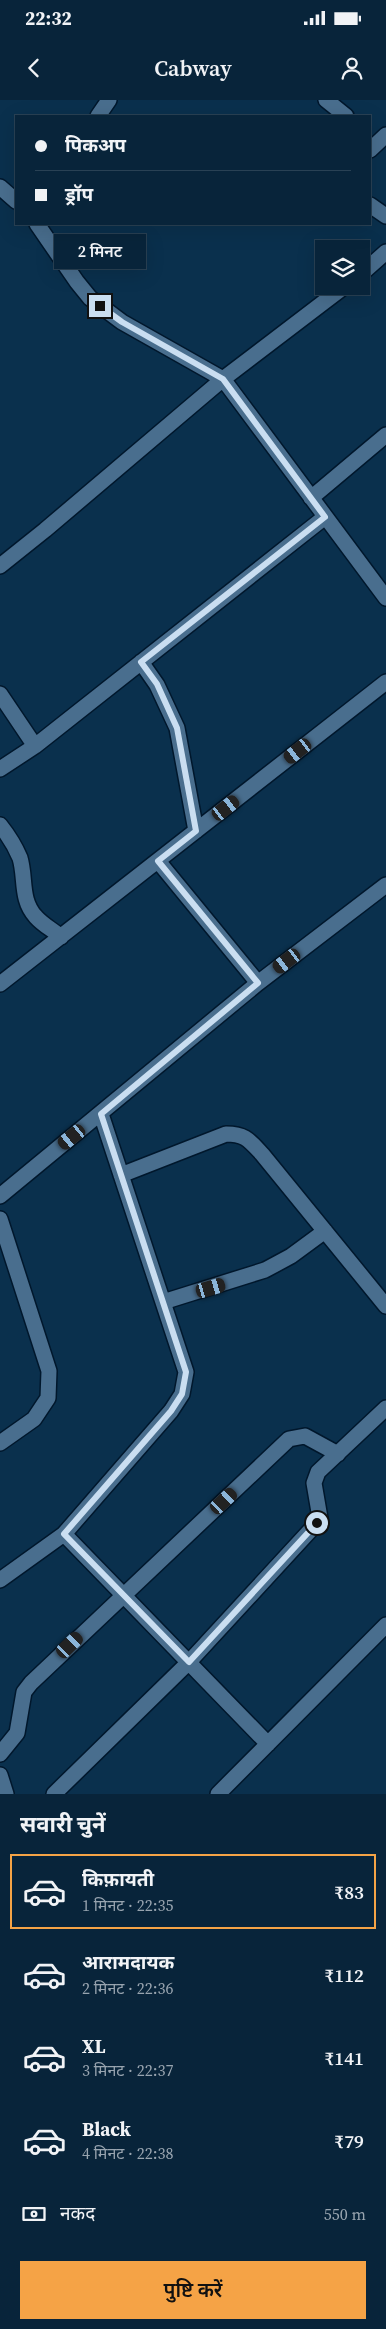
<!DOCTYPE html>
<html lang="hi">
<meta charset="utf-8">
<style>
:root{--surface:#08243a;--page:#163045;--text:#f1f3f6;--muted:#98a4af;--line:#294154;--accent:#f5a346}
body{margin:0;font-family:"Source Serif 4","Noto Sans Devanagari",serif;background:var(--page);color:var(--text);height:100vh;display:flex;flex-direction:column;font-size:19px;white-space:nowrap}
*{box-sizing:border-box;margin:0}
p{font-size:16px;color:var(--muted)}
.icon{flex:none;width:28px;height:28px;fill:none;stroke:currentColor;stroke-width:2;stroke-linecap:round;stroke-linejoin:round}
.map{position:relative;height:1694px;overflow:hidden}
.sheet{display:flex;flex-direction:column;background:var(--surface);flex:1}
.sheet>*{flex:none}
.banner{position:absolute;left:15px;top:15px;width:356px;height:110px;border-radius:0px;box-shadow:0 5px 20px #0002,0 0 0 1px var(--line);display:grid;align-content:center;height:110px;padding:0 20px;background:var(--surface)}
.fabs{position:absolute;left:315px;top:140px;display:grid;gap:10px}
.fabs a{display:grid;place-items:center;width:55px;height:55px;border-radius:0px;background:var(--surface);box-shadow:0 5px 20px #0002,0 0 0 1px var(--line);font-size:25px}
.end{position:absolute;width:22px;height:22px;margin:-11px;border:6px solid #cadef1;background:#111;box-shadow:0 0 0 2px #111}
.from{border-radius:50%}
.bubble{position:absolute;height:35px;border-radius:0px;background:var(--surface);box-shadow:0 5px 20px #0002,0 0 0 1px var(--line);font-size:16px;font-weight:600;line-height:35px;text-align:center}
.car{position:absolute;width:15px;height:30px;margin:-15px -8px;border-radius:6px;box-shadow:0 0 4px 1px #0007;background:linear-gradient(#222 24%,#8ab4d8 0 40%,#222 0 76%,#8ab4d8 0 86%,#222 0)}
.banner b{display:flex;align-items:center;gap:18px;height:48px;font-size:19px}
.banner b+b{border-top:1px solid var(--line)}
.banner i{width:12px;height:12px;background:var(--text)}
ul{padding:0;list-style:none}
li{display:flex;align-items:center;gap:15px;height:75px;margin:0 10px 8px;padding:0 10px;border:2px solid transparent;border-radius:0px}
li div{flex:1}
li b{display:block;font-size:19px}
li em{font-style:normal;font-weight:600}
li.active{border-color:var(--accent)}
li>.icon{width:45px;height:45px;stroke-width:1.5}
h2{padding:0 20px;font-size:22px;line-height:60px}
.pay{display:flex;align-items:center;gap:12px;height:55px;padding:0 20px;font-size:19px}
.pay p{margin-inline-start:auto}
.action{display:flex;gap:10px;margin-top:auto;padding:10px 20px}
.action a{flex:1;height:58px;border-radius:0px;background:var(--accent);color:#111;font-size:20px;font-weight:600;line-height:58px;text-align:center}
.status{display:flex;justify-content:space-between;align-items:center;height:35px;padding:0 25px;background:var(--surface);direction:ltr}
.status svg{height:14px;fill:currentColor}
header{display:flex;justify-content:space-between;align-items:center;height:65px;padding:0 20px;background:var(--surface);font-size:22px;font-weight:600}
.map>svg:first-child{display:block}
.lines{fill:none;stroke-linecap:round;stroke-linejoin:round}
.minor-casing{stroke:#00172c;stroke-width:18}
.minor{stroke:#496e8e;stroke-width:15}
.route{stroke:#cadef1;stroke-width:6}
</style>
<div class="status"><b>22:32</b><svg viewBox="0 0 49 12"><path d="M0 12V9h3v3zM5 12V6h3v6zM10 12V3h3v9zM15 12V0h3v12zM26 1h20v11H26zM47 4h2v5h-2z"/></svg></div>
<header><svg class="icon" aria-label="back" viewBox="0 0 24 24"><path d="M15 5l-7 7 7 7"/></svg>Cabway<svg class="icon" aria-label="person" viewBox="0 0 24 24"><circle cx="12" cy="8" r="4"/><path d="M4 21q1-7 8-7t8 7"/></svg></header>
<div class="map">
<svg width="386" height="1694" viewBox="0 0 386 1694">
<rect width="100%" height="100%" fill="#0a304d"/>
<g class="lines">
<defs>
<path id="minor" d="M 326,0 L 346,16
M 98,16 L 109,0
M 370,50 L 386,35
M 0,87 L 16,101
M 370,105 L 386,116
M 37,124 L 77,182 L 90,198 L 122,222 L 223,279 L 386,498
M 361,174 L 386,152
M 311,398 L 386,335
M 0,466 L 45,430 L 223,279 L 345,186
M 141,562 L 157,585 L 177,628 L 196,731
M 0,594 L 35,646
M 0,669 L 35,646 L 325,417
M 0,725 C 8,735 15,746 20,758 C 26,778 20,800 36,817 C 43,825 53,830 61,837
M 158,761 L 258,883
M 0,884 L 386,582
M 121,1075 L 226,1034 C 245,1034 249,1040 262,1054 L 386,1206
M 0,1096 L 258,883 L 386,785
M 0,1119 L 49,1271 L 48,1298 L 34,1319 L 0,1343
M 163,1202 L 265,1170 L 291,1156 L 325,1131
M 64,1434 L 268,1644
M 0,1480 L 64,1434 L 171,1311 L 182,1294 L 186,1272 L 101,1014
M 0,1654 L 17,1633 L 24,1592 L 31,1583 L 289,1339 L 305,1336 L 338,1354
M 0,1675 L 6,1694
M 54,1694 L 189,1562 L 317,1423 L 320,1418 L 314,1383 L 318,1372 L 386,1308
M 218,1694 L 386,1525"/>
</defs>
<!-- minor casing -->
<use href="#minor" class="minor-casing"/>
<!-- minor -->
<use href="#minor" class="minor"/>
</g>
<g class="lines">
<!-- route -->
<path class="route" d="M 100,206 L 122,222 L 223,279 L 325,417 L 141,562 L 157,584 L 177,628 L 196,731 L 158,761 L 258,883 L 101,1014 L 186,1272 L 182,1294 L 171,1311 L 64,1434 L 189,1562 L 317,1423"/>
</g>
</svg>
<div class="fabs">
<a><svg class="icon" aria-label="layers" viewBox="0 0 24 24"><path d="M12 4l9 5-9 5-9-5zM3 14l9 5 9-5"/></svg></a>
</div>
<i class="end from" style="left:317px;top:1423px"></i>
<i class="end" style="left:100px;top:206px"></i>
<div class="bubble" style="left:54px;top:134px;width:92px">2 मिनट</div>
<i class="car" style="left:298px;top:651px;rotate:232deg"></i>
<i class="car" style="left:226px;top:708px;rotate:52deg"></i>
<i class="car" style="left:287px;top:861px;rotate:233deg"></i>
<i class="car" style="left:72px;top:1037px;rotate:231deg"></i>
<i class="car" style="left:211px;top:1188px;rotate:74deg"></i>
<i class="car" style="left:224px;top:1401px;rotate:47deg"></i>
<i class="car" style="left:70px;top:1545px;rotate:46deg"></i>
<div class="banner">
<b><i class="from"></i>पिकअप</b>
<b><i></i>ड्रॉप</b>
</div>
</div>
<section class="sheet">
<h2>सवारी चुनें</h2>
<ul>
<li class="active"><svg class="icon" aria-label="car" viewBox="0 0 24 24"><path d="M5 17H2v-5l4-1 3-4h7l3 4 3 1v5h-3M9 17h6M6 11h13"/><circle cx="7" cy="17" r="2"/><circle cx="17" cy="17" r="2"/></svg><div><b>किफ़ायती</b><p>1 मिनट · 22:35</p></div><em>₹83</em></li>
<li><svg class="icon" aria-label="car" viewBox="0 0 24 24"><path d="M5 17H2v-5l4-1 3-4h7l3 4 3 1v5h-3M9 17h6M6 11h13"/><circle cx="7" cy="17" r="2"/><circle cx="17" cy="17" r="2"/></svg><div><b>आरामदायक</b><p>2 मिनट · 22:36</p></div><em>₹112</em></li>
<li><svg class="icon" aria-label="car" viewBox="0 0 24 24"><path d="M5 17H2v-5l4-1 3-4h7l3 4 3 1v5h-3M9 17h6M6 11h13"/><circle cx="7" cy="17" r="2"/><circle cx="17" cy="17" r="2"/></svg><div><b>XL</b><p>3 मिनट · 22:37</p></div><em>₹141</em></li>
<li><svg class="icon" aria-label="car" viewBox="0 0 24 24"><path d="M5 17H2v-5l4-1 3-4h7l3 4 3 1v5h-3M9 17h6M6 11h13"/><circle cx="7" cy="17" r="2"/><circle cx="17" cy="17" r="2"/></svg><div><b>Black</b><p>4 मिनट · 22:38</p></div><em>₹79</em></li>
</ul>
<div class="pay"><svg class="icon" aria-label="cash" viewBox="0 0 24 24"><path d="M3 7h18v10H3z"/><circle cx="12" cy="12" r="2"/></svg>नकद<p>550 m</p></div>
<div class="action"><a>पुष्टि करें</a></div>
</section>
